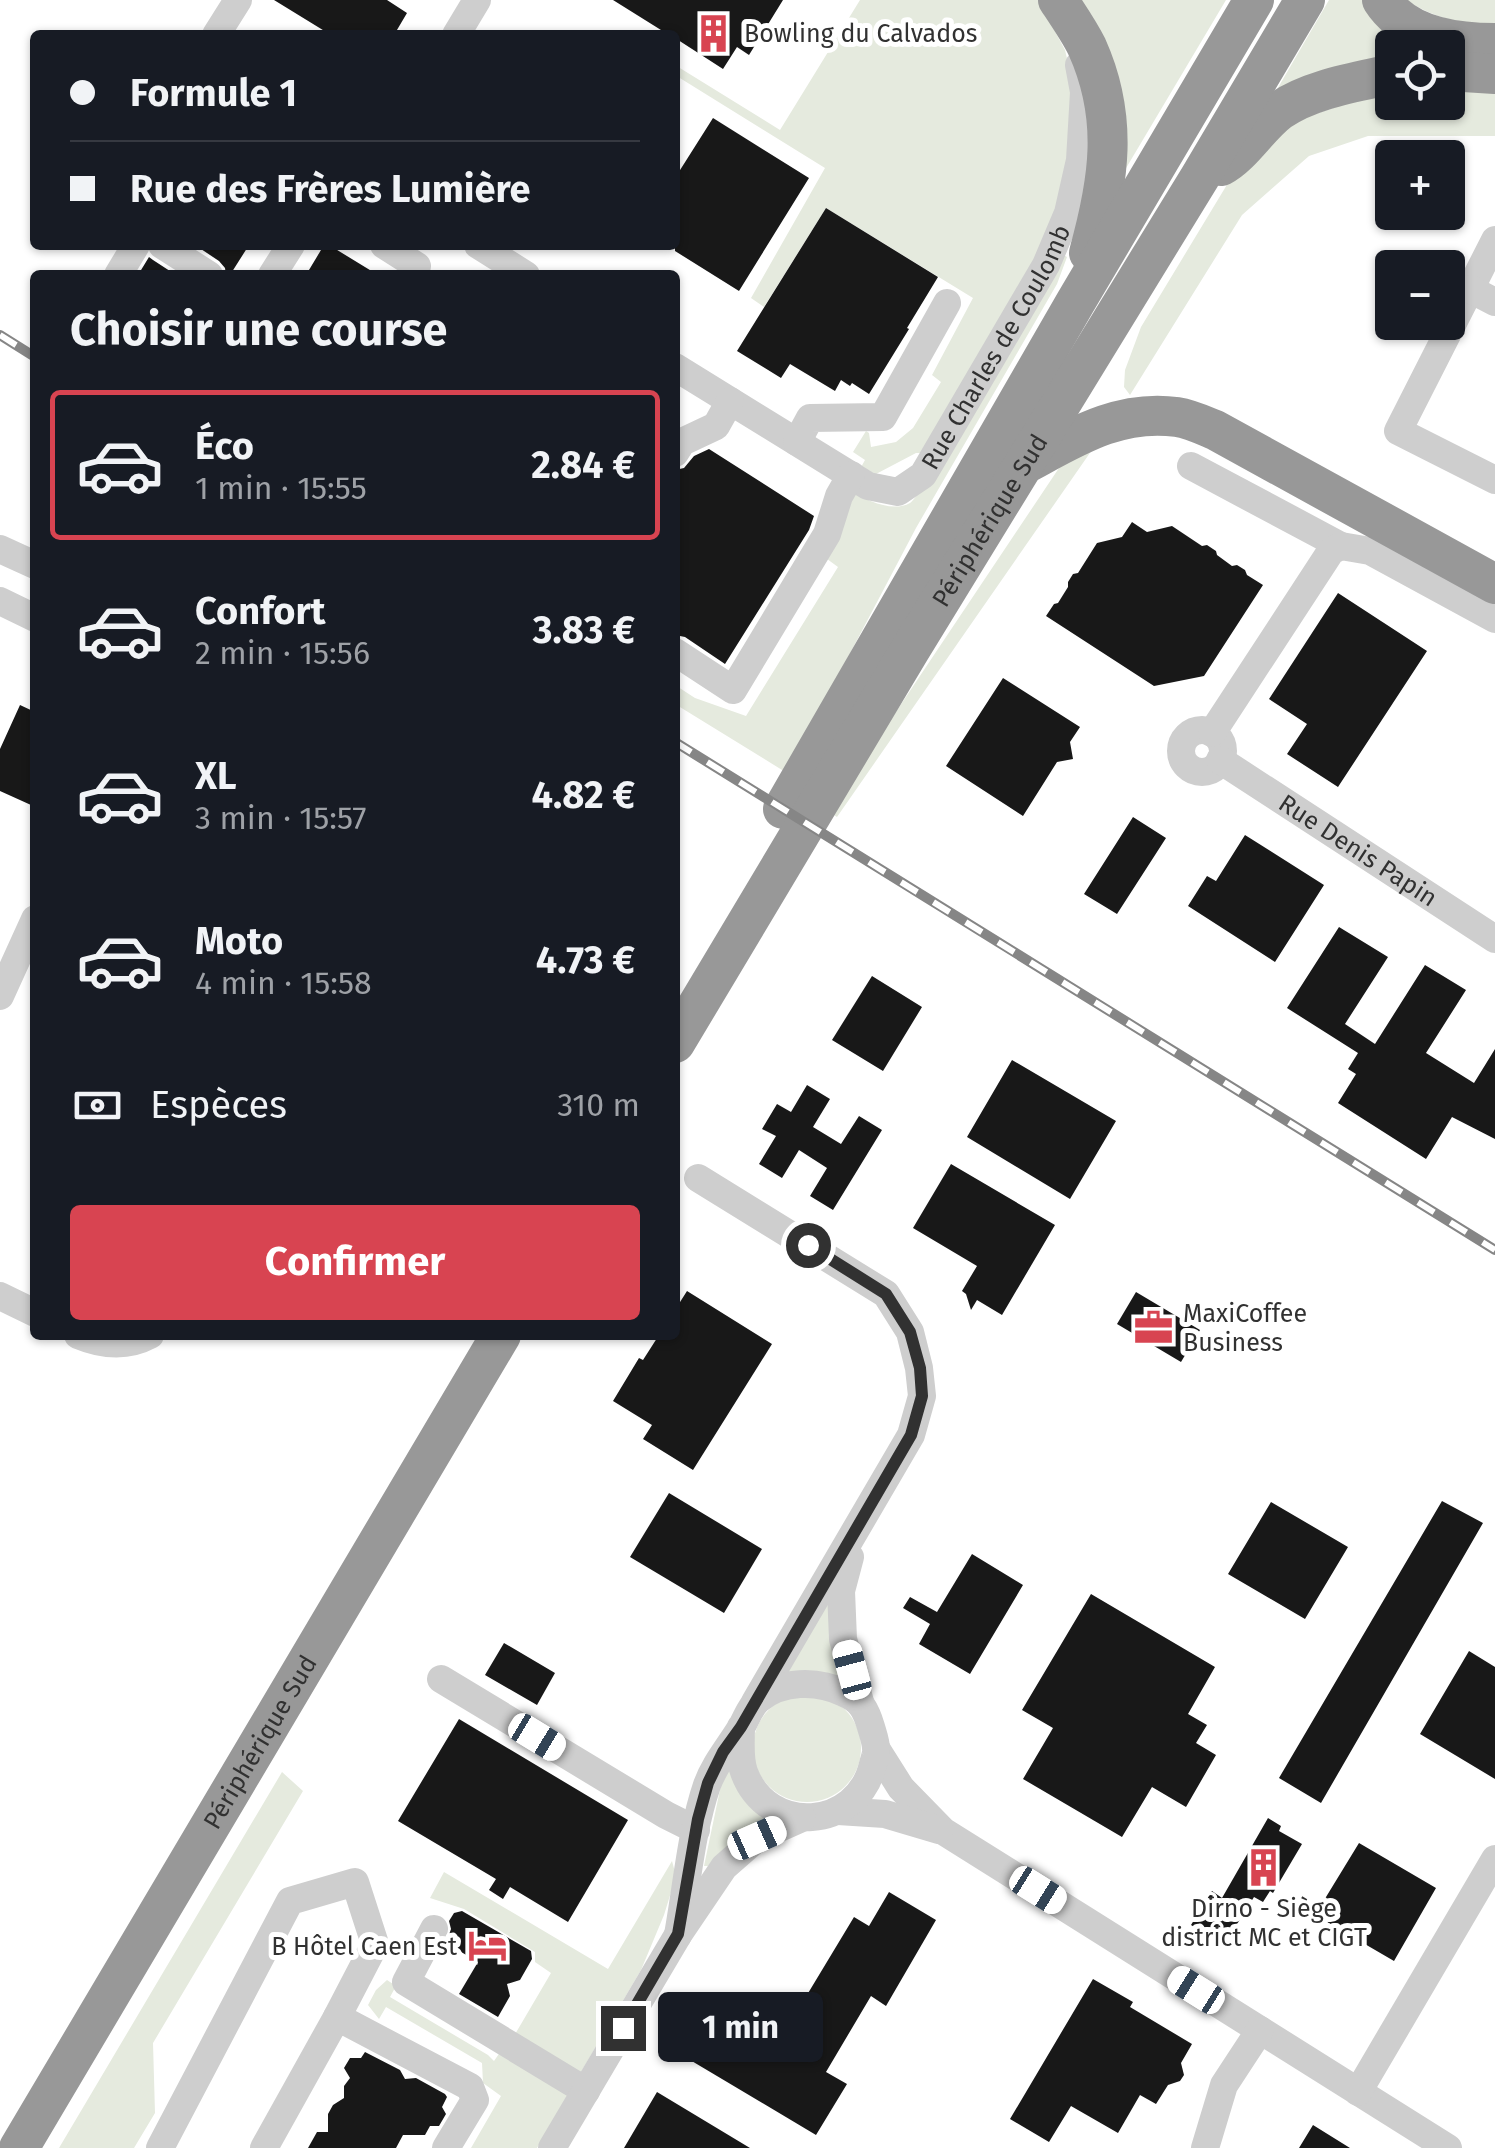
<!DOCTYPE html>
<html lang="fr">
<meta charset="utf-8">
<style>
:root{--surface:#171b24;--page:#242831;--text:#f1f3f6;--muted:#9ea1a6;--line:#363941;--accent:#d84451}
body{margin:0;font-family:"Fira Sans",sans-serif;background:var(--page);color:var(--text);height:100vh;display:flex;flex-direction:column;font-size:38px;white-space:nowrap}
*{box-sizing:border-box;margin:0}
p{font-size:32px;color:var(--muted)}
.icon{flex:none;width:55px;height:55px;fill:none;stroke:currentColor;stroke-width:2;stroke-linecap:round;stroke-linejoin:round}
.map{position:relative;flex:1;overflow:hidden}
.sheet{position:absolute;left:30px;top:270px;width:650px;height:1070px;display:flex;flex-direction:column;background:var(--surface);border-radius:10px;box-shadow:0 2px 8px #0004}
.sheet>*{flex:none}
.top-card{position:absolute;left:30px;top:30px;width:650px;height:220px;border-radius:10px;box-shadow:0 2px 8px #0004;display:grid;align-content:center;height:220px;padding:0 40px;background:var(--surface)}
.fabs{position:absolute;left:1375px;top:30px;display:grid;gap:20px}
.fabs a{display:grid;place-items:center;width:90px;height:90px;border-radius:10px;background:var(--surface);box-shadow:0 2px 8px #0004;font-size:50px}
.end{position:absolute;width:45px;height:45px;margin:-22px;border:12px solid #313131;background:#fff;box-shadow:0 0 0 5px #fff}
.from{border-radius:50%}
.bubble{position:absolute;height:70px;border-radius:10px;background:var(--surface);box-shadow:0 2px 8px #0004;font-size:32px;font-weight:700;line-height:70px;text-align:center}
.car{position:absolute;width:30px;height:60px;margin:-30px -15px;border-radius:12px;box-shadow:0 0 8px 2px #0007;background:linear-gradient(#fff 24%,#345 0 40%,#fff 0 76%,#345 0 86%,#fff 0)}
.top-card b{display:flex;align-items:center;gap:35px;height:95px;font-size:38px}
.top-card b+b{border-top:2px solid var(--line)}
.top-card i{width:25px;height:25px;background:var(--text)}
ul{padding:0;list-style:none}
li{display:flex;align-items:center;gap:30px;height:150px;margin:0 20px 15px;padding:0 20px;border:5px solid transparent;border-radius:10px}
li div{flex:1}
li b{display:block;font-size:38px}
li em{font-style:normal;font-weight:700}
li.on{border-color:var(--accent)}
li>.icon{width:90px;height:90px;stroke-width:1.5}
h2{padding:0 40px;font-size:45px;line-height:120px}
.pay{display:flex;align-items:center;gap:25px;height:110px;padding:0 40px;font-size:38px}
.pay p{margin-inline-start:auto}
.action{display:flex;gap:20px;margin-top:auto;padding:20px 40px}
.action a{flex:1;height:115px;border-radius:10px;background:var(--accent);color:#fff;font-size:40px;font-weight:700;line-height:115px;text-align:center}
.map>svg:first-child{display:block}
.green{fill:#e5eade}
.building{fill:#181818}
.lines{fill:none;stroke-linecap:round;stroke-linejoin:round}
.minor{stroke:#cecece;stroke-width:28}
.highway{stroke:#989898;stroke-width:40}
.rail-casing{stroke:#868686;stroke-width:10}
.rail{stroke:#fff;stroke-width:6;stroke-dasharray:19;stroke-linecap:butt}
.route{stroke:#313131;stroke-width:12}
.labels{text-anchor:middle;stroke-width:10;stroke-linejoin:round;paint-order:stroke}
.poi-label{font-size:25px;fill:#313131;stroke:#fff;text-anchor:start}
.street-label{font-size:25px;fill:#313131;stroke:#fff}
</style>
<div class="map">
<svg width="1495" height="2148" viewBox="0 0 1495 2148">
<rect width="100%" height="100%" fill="#fff"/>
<!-- green -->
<path class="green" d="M 860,0 L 1038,0 L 1065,50 L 1076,96 L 1063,212 L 926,453 L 916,453 L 876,474 L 860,469 L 865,460 L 853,452 L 866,431 L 869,433 L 871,447 L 896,442 L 913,428 L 941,382 L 932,375 L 973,298 L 826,208 L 764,307 L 751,298 L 825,168 L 675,75 L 675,65 L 780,130 Z
M 1067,0 L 1226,0 L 1116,185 Z
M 1329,0 L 1368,0 L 1448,48 L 1392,48 L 1392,64 L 1272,98 Z
M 1406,0 L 1495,0 L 1495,25 C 1457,22 1438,20 1406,0 Z
M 1392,88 L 1392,102 L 1448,102 L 1448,88 L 1495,91 L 1495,136 L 1368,136 L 1309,156 L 1242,215 L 1130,395 L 1124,387 L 1125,370 L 1141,327 L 1228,183 L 1277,127 Z
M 1062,254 L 1067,257 L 1057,284 L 916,528 L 787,773 L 675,704 L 675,685 L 695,698 L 746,716 L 838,567 L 823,556 L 851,491 C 866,500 892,513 910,503 C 912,502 920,491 921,490 Z
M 1101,437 L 837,817 L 829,812 L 1063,462 Z
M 828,1603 L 841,1678 C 820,1671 805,1670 783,1675 Z
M753 1748a54 54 0 1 1 108 0a54 54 0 1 1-108 0Z
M 731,1760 L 773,1819 C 745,1831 728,1842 708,1866 L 704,1866 L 721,1785 Z
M 282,1772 L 303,1791 L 153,2043 L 155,2113 L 134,2148 L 59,2148 Z
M 672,1861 L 676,1876 L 664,1915 L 641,1970 L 578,2077 L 514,2036 L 551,1973 L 535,1962 L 535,1952 L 464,1909 L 430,1898 L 444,1872 L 608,1969 Z
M 387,1980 L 396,1986 L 390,1997 L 488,2055 L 494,2061 L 503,2048 L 571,2091 L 537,2148 L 471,2148 L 501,2096 L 483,2083 L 482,2063 L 386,2007 L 379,2019 L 368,2005 L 376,1990 Z"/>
<!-- building -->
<path class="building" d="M 274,0 L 387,0 L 407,13 L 394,35 L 331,35 Z
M 613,0 L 783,0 L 749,55 L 737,47 L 723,69 L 675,38 L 675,35 L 669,35 Z
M 713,118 L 809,178 L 739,291 L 675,251 L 675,178 Z
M 826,208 L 938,277 L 907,328 L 909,329 L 869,394 L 852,383 L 850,386 L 841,380 L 835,391 L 790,364 L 781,378 L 737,351 Z
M 195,245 L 249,245 L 230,275 L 226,275 L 225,268 L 219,261 Z
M 324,245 L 329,245 L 378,275 L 306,275 Z
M 149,257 L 153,260 L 176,275 L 138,275 Z
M 709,449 L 814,516 L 809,530 L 725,664 L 685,637 L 675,635 L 675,470 L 684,468 L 694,456 Z
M 1132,522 L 1147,532 L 1172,526 L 1202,546 L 1207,545 L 1216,551 L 1217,555 L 1232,566 L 1237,565 L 1245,570 L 1247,575 L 1263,585 L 1204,676 L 1154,686 L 1046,616 L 1054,604 L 1058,603 L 1068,587 L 1068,582 L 1073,574 L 1078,573 L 1097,543 L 1122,537 Z
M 1338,593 L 1427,651 L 1338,787 L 1287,754 L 1307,724 L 1269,699 Z
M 1003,678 L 1080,727 L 1070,742 L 1073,759 L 1057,762 L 1023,816 L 946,766 Z
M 20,705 L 35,712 L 35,795 L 31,805 L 0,791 L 0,749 Z
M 1133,817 L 1166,838 L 1117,914 L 1084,894 Z
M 1245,835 L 1324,885 L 1275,962 L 1188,906 L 1207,876 L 1216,881 Z
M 1339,927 L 1388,957 L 1345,1024 L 1375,1044 L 1425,965 L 1466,990 L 1426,1053 L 1474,1083 L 1495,1049 L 1495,1139 L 1452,1117 L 1426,1159 L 1338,1103 L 1356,1074 L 1348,1069 L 1358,1053 L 1287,1008 Z
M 872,976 L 922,1007 L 883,1071 L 832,1040 Z
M 1012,1060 L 1116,1121 L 1070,1199 L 967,1137 Z
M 807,1085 L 830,1099 L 813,1127 L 841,1144 L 859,1116 L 882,1130 L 833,1210 L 810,1196 L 827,1168 L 799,1150 L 782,1178 L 759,1164 L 776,1136 L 762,1129 L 777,1104 L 791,1112 Z
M 951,1164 L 1055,1225 L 1002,1315 L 977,1300 L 971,1310 L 966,1294 L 962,1291 L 977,1266 L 913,1228 Z
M 687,1291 L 772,1344 L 693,1470 L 643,1439 L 652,1425 L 613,1401 L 639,1358 L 643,1360 L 659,1335 L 675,1335 L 675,1310 Z
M 1136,1292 L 1200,1330 L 1181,1362 L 1117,1324 Z
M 669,1493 L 762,1549 L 724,1613 L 630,1557 Z
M 1442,1501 L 1483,1523 L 1321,1803 L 1279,1778 Z
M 1271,1502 L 1348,1547 L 1305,1619 L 1228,1574 Z
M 972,1554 L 1023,1585 L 970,1674 L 919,1644 L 930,1624 L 903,1608 L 910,1597 L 937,1612 Z
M 1091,1594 L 1215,1667 L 1188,1714 L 1207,1725 L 1196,1743 L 1216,1755 L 1186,1807 L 1152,1787 L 1122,1837 L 1023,1779 L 1053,1728 L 1022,1710 Z
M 504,1643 L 555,1673 L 537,1705 L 485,1675 Z
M 1469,1651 L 1495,1667 L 1495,1779 L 1420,1734 Z
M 459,1719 L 628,1820 L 568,1922 L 510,1887 L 503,1899 L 489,1890 L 496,1879 L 398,1821 Z
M 1268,1818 L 1281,1826 L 1279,1831 L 1302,1844 L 1273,1893 L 1270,1891 L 1263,1902 L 1254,1897 L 1224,1945 L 1191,1925 L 1212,1891 L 1222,1898 Z
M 1359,1843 L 1436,1888 L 1394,1961 L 1315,1915 Z
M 889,1892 L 936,1920 L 886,2006 L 871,1996 L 826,2072 L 847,2084 L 816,2135 L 680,2054 L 710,2003 L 778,2043 L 854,1917 L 869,1926 Z
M 462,1911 L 531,1951 L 532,1959 L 520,1980 L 507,1984 L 510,1996 L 498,2017 L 459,1994 L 478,1962 L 446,1943 L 451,1929 L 449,1921 L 454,1913 Z
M 1093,1979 L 1133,2002 L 1130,2007 L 1192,2044 L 1181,2063 L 1184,2075 L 1180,2081 L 1168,2085 L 1156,2104 L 1140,2095 L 1118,2133 L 1071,2106 L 1049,2142 L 1010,2119 Z
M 365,2052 L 400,2070 L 405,2079 L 416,2078 L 445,2094 L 447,2097 L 442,2107 L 446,2114 L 439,2126 L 430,2126 L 425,2135 L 403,2135 L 396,2148 L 308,2148 L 317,2132 L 328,2132 L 328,2114 L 333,2105 L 344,2098 L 344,2086 L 350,2078 L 344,2068 L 350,2058 L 361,2058 Z
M 657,2092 L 750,2148 L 624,2148 Z
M 1313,2125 L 1350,2148 L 1299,2148 Z"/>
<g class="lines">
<!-- minor -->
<g class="minor">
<path d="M 216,35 L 238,0"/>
<path d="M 456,35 L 477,0"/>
<path d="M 1495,240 L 1398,431 L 1495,480"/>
<path d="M 162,245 L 209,275"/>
<path d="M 384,245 L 417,266"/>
<path d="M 478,245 L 526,275"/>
<path d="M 118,275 L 136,245"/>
<path d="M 272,275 L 291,245"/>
<path d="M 1470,289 L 1495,302"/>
<path id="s1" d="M 675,367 L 868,486 L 898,492 L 923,475 L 1046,265 L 1068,213 L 1080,160 L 1084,92 L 1079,65"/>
<path d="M 797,442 L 810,418 L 883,417 L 947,303"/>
<path d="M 675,453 L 682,442 L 716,426 L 730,401"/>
<path d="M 1191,466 L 1341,546"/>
<path d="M 0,549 L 35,565"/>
<path d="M 0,601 L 35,618"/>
<path d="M 675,652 L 733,690 L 827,534 L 839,496 L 851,475"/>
<circle cx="1202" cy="751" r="21"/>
<path d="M 1212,733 L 1331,551 L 1341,546 L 1370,551 L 1495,619"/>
<path id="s2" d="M 1220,760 L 1495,939"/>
<path d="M 0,996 L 35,919"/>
<path d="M 698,1178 L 886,1294 L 910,1332 L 919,1368 L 922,1396 L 911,1435 L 755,1702"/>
<path d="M 0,1296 L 35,1313"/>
<path d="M 78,1335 C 102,1345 126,1348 150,1335"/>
<path d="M 850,1557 L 841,1591 L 843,1639 L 860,1702"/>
<path d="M 441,1679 L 666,1815 L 696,1830"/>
<path d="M 877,1750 L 901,1788 L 943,1831 L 1448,2148"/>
<path d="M 838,1811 L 885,1814 L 939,1830"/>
<path d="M 434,1929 L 406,1982 L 586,2091"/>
<path d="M 678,1935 C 687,1885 691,1832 707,1785 C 715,1763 730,1746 742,1726 C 747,1717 750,1707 758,1700 C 781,1680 818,1680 844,1693 C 861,1700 866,1710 871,1727 C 873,1734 876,1742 876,1749 C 877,1751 874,1761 873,1764 C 858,1830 768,1837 744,1772 C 739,1758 741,1742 741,1727"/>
<path d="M 1358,2092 L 1495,1859"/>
<path d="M 160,2148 L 290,1901 L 355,1882 L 375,1944 L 337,2017"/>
<path d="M 264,2148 L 337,2017 L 470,2087 L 475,2100 L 446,2148"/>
<path d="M 552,2148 L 678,1935 L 724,1867 L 757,1838 L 802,1818"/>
<path d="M 1205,2148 L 1224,2085 L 1260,2030"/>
</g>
<!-- highway -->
<g class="highway">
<path d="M 1058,0 C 1068,15 1079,31 1087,47 C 1119,118 1109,181 1089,253"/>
<path d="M 1382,0 C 1405,36 1455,43 1495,43"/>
<path d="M 1448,71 L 1495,74"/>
<path d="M 1221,166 C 1242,155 1259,126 1279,111 C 1310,89 1357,82 1392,74"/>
<path d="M 1027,463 C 1075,437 1119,409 1177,417 C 1190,419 1203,425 1215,430 L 1495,584"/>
<path d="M 783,809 L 1075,303 L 1254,0"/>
<path id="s3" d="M 675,1043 L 910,650 L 1200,177 L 1305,0"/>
<path id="s4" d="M 19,2148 L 501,1335"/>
</g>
<defs>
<path id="rail" d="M 0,335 L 35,357
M 675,742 L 1495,1250"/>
</defs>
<!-- rail casing -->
<use href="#rail" class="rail-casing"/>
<!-- rail -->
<use href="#rail" class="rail"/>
</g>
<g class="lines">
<!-- route -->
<path class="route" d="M 623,2028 L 678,1934 L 698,1819 L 708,1783 L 723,1752 L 741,1727 L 911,1435 L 922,1396 L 920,1368 L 910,1332 L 886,1294 L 808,1245"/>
</g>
<!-- icons -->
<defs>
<symbol id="building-bare" viewBox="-9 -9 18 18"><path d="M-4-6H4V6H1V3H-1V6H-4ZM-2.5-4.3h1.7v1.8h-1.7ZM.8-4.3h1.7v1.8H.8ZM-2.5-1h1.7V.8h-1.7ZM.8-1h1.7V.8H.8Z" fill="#d84451" stroke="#fff" stroke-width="2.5" paint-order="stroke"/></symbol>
<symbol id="office-bare" viewBox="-9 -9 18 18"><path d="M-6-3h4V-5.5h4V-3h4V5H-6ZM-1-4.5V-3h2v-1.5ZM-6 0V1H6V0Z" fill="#d84451" stroke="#fff" stroke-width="2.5" paint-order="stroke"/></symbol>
<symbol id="hotel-bare" viewBox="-9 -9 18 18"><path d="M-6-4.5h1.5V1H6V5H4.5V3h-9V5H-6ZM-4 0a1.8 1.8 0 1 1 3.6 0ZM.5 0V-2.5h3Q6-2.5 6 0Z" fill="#d84451" stroke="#fff" stroke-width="2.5" paint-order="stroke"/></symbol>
</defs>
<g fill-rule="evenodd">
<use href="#building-bare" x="686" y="6" width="55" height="55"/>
<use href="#office-bare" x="1126" y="1300" width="55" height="55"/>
<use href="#building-bare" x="1236" y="1840" width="55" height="55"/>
<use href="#hotel-bare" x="460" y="1918" width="55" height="55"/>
</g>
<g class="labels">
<!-- poi labels -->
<g class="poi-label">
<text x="744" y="42">Bowling du Calvados</text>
<text x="1183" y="1322">MaxiCoffee<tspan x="1183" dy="29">Business</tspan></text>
<text x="1264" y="1917" text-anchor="middle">Dirno - Siège<tspan x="1264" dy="29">district MC et CIGT</tspan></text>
<text x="457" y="1955" text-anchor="end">B Hôtel Caen Est</text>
</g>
<!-- street labels -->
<g class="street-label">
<text dy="9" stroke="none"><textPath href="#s1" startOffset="435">Rue Charles de Coulomb</textPath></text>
<text dy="9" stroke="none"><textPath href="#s3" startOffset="610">Périphérique Sud</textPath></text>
<text dy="9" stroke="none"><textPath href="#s2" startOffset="165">Rue Denis Papin</textPath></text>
<text dy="9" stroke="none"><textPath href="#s4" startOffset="472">Périphérique Sud</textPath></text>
</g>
</g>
</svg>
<div class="fabs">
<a><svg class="icon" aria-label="locate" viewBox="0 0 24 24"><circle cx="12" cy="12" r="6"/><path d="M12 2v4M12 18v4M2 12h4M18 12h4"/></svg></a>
<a>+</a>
<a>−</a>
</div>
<i class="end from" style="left:808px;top:1245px"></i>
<i class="end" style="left:623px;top:2028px"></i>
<div class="bubble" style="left:658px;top:1992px;width:165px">1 min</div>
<i class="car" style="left:852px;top:1670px;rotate:345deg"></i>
<i class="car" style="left:537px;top:1737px;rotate:121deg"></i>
<i class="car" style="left:757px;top:1838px;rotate:66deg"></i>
<i class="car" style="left:1038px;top:1890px;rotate:122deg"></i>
<i class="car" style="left:1196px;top:1990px;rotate:302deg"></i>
<div class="top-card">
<b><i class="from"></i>Formule 1</b>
<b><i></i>Rue des Frères Lumière</b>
</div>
<section class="sheet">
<h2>Choisir une course</h2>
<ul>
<li class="on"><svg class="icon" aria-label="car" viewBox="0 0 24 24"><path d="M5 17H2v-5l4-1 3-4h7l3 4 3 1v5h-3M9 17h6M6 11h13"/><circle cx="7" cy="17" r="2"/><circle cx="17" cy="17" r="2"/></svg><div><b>Éco</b><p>1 min · 15:55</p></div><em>2.84 €</em></li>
<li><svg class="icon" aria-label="car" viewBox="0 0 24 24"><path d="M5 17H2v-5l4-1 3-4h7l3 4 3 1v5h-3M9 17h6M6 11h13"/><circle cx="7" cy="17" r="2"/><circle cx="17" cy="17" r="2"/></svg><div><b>Confort</b><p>2 min · 15:56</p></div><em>3.83 €</em></li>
<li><svg class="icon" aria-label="car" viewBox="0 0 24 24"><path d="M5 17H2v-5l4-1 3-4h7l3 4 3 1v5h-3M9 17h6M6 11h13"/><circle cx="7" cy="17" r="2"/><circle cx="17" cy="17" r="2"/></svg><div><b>XL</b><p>3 min · 15:57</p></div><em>4.82 €</em></li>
<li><svg class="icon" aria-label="car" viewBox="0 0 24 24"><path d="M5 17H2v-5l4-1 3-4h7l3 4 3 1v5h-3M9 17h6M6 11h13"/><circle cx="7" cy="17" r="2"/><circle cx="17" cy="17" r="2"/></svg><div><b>Moto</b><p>4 min · 15:58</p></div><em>4.73 €</em></li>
</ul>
<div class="pay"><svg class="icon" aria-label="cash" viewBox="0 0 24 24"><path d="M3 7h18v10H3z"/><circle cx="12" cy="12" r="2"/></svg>Espèces<p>310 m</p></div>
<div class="action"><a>Confirmer</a></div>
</section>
</div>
